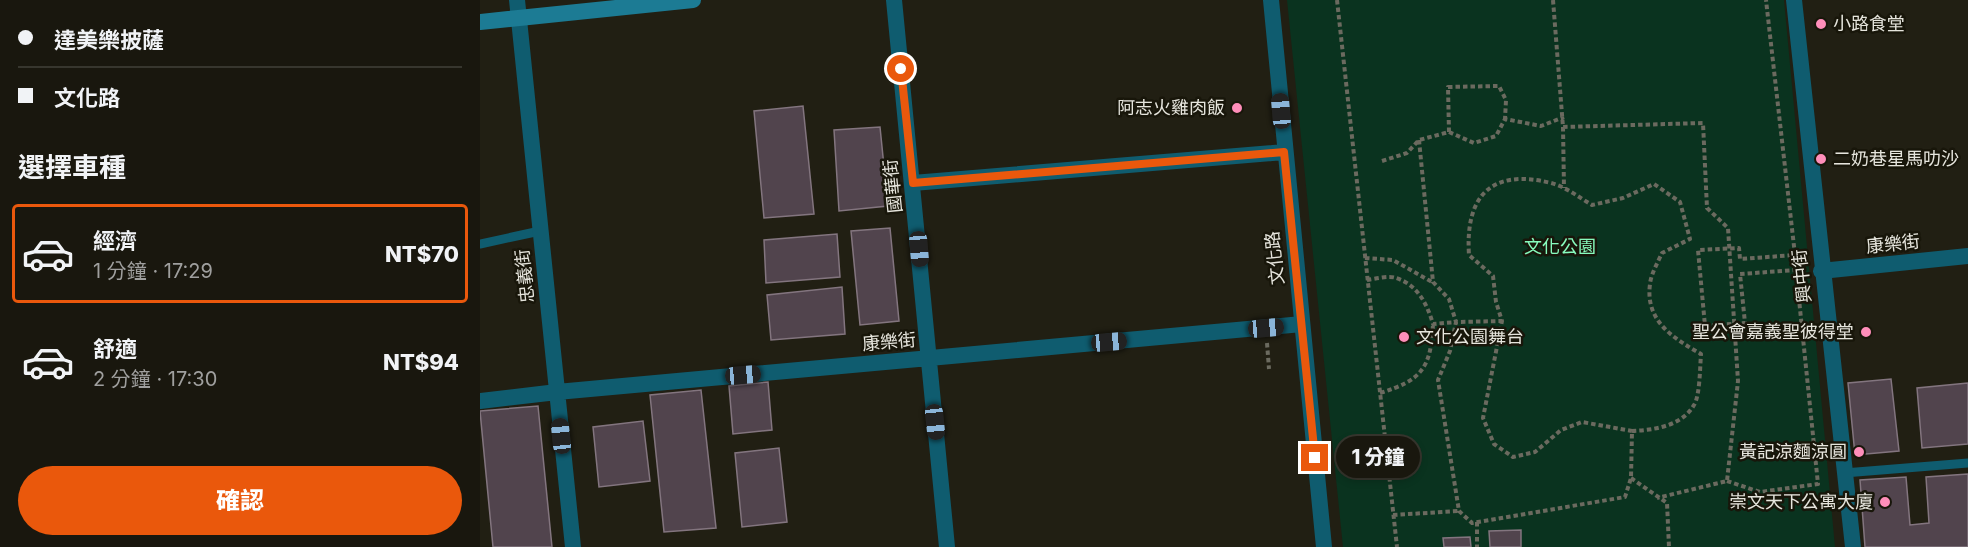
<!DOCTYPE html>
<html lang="zh-TW">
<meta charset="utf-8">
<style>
:root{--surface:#19170e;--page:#26241c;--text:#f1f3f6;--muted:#9f9f9e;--line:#37362e;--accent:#ea580c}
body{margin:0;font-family:Inter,"Noto Sans TC",sans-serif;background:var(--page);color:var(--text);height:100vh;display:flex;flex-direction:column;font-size:22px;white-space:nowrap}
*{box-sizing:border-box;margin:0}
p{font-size:20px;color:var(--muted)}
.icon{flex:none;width:33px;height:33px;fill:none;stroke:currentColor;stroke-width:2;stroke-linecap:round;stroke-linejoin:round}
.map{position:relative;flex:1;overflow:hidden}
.side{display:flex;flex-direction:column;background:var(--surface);width:480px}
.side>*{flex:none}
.banner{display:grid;align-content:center;height:132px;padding:0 18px;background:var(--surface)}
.end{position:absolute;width:27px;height:27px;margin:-14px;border:8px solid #ea580c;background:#fff;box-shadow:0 0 0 3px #fff}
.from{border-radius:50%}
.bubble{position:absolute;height:42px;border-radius:21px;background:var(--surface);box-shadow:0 3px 9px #0003,0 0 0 2px var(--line);font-size:20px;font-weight:800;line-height:42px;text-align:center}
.car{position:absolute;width:18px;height:36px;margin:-18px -9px;border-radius:8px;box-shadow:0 0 4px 2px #0007;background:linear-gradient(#222 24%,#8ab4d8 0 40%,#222 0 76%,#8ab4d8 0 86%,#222 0)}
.banner b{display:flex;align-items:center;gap:21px;height:57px;font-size:22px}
.banner b+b{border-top:2px solid var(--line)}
.banner i{width:15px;height:15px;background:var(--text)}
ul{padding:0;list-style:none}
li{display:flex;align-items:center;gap:18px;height:99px;margin:0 12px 9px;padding:0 6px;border:3px solid transparent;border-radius:6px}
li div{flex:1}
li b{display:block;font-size:22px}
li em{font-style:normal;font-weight:800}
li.active{border-color:var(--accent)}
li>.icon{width:54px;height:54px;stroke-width:1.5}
h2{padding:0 18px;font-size:27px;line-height:72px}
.primary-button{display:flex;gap:12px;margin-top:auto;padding:12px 18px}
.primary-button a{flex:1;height:69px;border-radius:36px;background:var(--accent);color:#fff;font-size:24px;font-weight:800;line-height:69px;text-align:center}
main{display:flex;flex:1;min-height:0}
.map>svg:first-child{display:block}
.green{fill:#0a331f}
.building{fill:#51444d;stroke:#83757f;stroke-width:1.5}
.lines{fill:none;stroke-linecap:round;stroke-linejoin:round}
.path{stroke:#6b6a5f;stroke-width:4;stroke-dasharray:4.5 3;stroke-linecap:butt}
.service{stroke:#0f5c6f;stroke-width:9}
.minor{stroke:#0f5c6f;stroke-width:16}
.secondary{stroke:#1c7b94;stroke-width:16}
.route{stroke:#ea580c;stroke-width:8}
.poi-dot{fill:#ff8eba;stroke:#18160a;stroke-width:2}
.labels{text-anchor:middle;stroke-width:5;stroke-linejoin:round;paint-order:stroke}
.poi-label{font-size:18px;fill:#e6e5dd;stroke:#18160a;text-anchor:end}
.street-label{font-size:18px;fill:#e6e5dd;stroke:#18160a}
.park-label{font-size:18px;fill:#87fbbd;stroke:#18160a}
</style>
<main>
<section class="side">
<div class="banner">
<b><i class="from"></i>達美樂披薩</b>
<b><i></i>文化路</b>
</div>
<h2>選擇車種</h2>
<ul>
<li class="active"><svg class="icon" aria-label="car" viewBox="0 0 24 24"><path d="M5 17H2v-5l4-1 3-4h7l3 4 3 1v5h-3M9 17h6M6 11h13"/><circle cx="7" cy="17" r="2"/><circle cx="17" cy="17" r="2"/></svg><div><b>經濟</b><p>1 分鐘 · 17:29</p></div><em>NT$70</em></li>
<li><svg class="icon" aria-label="car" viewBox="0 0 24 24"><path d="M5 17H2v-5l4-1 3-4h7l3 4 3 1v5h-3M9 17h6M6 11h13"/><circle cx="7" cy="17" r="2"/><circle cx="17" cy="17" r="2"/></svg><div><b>舒適</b><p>2 分鐘 · 17:30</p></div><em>NT$94</em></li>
</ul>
<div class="primary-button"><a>確認</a></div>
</section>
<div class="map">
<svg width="1488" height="547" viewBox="0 0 1488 547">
<rect width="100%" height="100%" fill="#211f13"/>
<!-- green -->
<path class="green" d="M 807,0 L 1304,0 L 1355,547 L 863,547 Z"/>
<!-- building -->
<path class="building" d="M 323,106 L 334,214 L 284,218 L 274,111 Z
M 400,127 L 408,206 L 359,211 L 354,130 Z
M 410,228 L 419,321 L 380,325 L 371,231 Z
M 357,234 L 360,277 L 286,283 L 284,240 Z
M 362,287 L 365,334 L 291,340 L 287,295 Z
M 1411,379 L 1419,451 L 1375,455 L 1368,383 Z
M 288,382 L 292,430 L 253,434 L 249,386 Z
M 1488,383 L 1488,444 L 1442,448 L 1437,388 Z
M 221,390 L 236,528 L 184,532 L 170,395 Z
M 58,406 L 72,547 L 13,547 L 0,411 Z
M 163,421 L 170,481 L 119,487 L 113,427 Z
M 299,448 L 307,522 L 262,527 L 255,453 Z
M 1488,474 L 1488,547 L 1385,547 L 1380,480 L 1426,477 L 1430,525 L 1449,523 L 1446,477 Z
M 1041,530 L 1041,547 L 1010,547 L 1009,531 Z
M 990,537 L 991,547 L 964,547 L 963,538 Z"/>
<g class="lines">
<!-- path -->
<path class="path" d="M 857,0 L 917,547
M 1073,0 L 1083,127 L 1223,123 L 1227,208 L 1248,228 L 1258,381 L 1247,481 L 1177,498
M 1083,127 L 1084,188
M 969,132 L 968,87 L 1019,86 L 1026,100 L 1025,119
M 939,140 L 953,282 L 969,299 L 976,322 L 1022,321
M 902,161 L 927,153 L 939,140 L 969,132 L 994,143 L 1016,136 L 1025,119 L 1061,126 L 1084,117
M 885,258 L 913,260 L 952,282
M 887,280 C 895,279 909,275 916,278 C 938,285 947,304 953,324 L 976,322 L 970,351 L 958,380 L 979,511 L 992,523 L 1145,497 L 1151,478 L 1152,431 C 1174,430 1202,426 1214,405 C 1220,396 1220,366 1221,354 C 1193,338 1165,321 1170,284 C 1171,274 1178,262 1182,253 L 1210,239 L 1200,202 L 1174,184 L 1143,198 L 1112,205 C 1100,198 1086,187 1071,183 C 1011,168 985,196 989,255 L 1013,276 L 1016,302 L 1022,321 L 1003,418 L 1014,444 L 1033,457 L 1055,452 L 1081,430 L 1102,422 L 1152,431
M 787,343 L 789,369
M 900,393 C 942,380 951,368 953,324
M 1151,478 L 1187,503 L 1189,547
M 1247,481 L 1280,492 L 1338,484 L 1316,270 L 1260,274 L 1265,323 L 1225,326 L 1218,250 L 1259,248 L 1260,259 L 1315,255 L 1286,0
M 913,515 L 979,511
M 997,522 L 997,547"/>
<!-- service -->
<path class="service" d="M 0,244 L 60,231
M 1364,473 L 1488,463"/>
<!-- minor -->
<path class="minor" d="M 37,0 L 93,547
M 414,0 L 467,547
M 791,0 L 844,547
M 1314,0 L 1373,547
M 433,183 L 804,152
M 1341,271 L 1488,256
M 0,401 L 77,392 L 822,324"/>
<!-- secondary -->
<path class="secondary" d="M 0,22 L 213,0"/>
</g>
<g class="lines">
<!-- route -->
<path class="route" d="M 421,69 L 433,183 L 804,152 L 835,458"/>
</g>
<!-- markers -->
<g class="poi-dot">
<circle cx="1341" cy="24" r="6"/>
<circle cx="757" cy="108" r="6"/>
<circle cx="1341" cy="159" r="6"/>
<circle cx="1386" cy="332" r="6"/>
<circle cx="924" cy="337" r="6"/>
<circle cx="1379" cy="452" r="6"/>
<circle cx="1405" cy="502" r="6"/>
</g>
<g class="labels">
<!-- poi labels -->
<g class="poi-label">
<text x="1353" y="30" text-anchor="start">小路食堂</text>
<text x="745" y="114">阿志火雞肉飯</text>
<text x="1353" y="165" text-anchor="start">二奶巷星馬叻沙</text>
<text x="1374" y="338">聖公會嘉義聖彼得堂</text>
<text x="936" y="343" text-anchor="start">文化公園舞台</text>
<text x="1367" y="458">黃記涼麵涼圓</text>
<text x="1393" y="508">崇文天下公寓大廈</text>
</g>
<!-- street labels -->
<g class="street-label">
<text transform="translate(413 186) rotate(-96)" y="6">國華街</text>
<text transform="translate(1413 244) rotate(-6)" y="6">康樂街</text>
<text transform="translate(795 258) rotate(-96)" y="6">文化路</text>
<text transform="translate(45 276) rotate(-96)" y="6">忠義街</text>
<text transform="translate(1322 276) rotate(-96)" y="6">興中街</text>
<text transform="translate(409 342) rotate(-5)" y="6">康樂街</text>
</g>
<!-- park labels -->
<g class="park-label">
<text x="1080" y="253">文化公園</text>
</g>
</g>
</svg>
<i class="end from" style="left:421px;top:69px"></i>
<i class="end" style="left:835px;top:458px"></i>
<div class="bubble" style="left:856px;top:436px;width:84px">1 分鐘</div>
<i class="car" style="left:801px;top:111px;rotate:355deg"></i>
<i class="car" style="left:439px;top:249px;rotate:175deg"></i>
<i class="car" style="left:786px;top:328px;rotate:85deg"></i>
<i class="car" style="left:629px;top:342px;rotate:85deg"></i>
<i class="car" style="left:263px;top:375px;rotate:85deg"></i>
<i class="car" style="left:455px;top:422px;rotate:174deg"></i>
<i class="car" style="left:81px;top:436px;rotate:354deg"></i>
</div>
</main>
